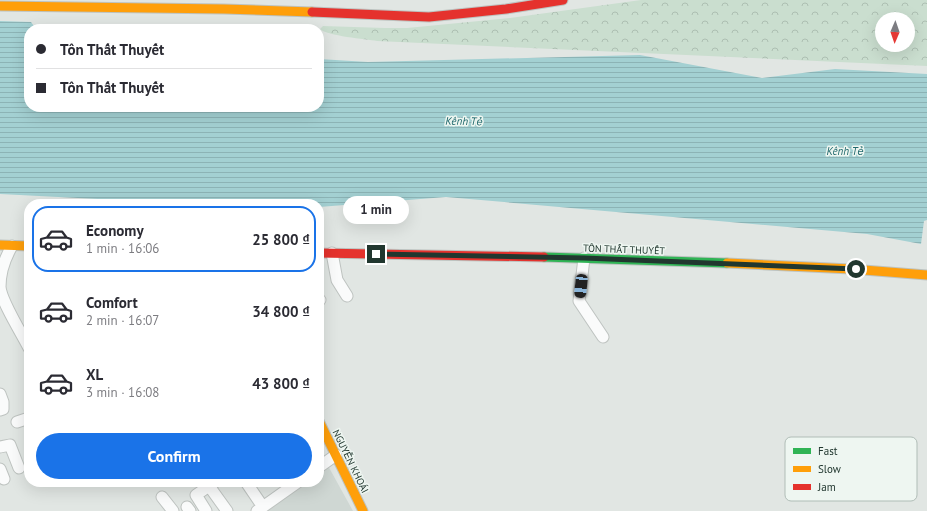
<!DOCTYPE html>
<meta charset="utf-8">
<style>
:root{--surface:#fff;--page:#f2f2f3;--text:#2b2b33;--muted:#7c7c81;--line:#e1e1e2;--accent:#1a73e8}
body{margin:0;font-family:"PT Sans",sans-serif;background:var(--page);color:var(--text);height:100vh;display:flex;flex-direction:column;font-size:15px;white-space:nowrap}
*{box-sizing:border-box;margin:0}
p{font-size:13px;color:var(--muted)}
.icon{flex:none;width:22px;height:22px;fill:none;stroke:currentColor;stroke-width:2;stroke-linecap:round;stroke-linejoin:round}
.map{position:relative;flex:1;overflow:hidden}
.sheet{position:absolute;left:24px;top:199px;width:300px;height:288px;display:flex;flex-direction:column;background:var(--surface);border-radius:16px;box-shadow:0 4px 16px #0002}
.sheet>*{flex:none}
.hud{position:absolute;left:24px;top:24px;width:300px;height:88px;border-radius:16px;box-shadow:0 4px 16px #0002;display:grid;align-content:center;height:88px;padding:0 12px;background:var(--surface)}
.needle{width:26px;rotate:182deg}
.buttons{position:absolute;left:875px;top:12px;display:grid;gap:8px}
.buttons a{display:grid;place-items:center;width:40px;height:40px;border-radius:50%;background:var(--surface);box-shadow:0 4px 16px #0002;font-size:20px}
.end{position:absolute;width:18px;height:18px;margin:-9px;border:5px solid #21372f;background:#fff;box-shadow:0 0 0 2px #fff}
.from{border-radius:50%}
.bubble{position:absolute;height:28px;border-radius:14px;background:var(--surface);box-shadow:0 4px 16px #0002;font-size:13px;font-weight:600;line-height:28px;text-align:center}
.car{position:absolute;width:12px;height:24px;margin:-12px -6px;border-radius:5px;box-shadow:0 0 3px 1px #0007;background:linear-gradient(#222 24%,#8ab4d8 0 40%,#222 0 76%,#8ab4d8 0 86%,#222 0)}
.hud b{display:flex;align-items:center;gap:14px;height:38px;font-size:15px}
.hud b+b{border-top:1px solid var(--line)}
.hud i{width:10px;height:10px;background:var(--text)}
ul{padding:7px 0 0;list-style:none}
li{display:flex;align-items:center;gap:12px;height:66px;margin:0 8px 6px;padding:0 4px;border:2px solid transparent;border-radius:16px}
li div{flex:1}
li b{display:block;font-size:15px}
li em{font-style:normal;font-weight:600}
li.active{border-color:var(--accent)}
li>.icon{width:36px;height:36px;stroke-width:1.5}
.cta{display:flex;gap:8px;margin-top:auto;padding:8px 12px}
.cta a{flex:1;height:46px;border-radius:24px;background:var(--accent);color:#fff;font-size:16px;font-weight:600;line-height:46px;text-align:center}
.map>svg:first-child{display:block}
.built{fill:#cfd7d3}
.park{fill:url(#park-crowns);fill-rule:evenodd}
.water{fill:url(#water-rules)}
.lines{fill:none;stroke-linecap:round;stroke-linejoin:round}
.street-casing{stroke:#bec3c0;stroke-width:13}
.fast-casing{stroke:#bdc3c0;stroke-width:11}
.slow-casing{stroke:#bdc3c0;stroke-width:11}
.jam-casing{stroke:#bdc3c0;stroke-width:11}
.street{stroke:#fafbfb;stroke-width:11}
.fast{stroke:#30b455;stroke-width:9}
.slow{stroke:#ff9f0a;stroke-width:9}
.jam{stroke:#e5322d;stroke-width:9}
.route{stroke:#21372f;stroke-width:5}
.labels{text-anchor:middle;stroke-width:3;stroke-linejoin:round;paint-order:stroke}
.street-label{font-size:10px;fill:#21372f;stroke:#eef6f1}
.water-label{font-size:11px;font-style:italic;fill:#20696d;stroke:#eef6f1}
.key{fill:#eef6f1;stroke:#b0bdb7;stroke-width:1}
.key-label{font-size:11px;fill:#21372f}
</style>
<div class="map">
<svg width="927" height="511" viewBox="0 0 927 511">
<defs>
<pattern id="park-crowns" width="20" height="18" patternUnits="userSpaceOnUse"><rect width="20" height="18" fill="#cadecf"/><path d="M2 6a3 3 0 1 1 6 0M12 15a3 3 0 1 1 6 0" fill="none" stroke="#adbfb2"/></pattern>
<pattern id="water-rules" width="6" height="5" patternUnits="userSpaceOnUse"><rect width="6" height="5" fill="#a3d0d2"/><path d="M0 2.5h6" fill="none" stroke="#8cb3b5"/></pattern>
</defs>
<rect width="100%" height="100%" fill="#e1e6e3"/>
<!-- built -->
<path class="built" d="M 327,464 L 353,511 L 259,511 L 300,482 L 319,482 L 319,469 Z"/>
<!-- park -->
<path class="park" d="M 641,0 L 927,0 L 927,66 L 377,41 C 366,39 327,36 320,29 L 323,26 L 385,28 L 407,28 L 510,18 ZM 882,19 L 908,19 L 908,45 L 882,45 Z"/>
<!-- water -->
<path class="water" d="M 0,21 L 31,22 L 36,29 L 29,29 L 29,107 L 319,107 L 319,59 L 368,62 L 640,55 L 762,78 L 835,69 L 927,74 L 927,220 L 924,221 L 921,244 L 867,234 L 446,197 L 319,207 L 319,204 L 195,204 L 0,194 Z"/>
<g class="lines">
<defs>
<path id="street" d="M 12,246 C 5,258 0,272 0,287 C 1,301 22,334 29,348
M 332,253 L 337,280 L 347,296
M 584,258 L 579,301 L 603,337
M 319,300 L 320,300
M 0,394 L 3,402 L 3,409 L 0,410
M 17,422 L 29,418
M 0,447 L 10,445 L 19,468
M 319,467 L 336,455
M 0,469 L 4,479
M 246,482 L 263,507
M 209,486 L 227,511
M 162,497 L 173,511
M 187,507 L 190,511
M 206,511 L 196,495 L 215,482
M 257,511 L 298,482"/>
<path id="fast" d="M 544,257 L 727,263"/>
<path id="slow" d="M 0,6 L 224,9 L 312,12
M 0,245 L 29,246
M 727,263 L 851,269 L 927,275
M 319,421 L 363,511"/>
<path id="jam" d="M 312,12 L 429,17 L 506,9 L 563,0
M 319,253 L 544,257"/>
</defs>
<!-- street casing -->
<use href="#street" class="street-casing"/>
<!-- fast casing -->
<use href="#fast" class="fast-casing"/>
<!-- slow casing -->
<use href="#slow" class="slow-casing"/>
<!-- jam casing -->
<use href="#jam" class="jam-casing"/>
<!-- street -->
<use href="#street" class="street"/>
<!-- fast -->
<use href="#fast" class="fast"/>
<!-- slow -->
<use href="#slow" class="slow"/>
<!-- jam -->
<use href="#jam" class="jam"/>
</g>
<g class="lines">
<!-- route -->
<path class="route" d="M 376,254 L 584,258 L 856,269"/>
</g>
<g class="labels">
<!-- street labels -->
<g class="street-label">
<text transform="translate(624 249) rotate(2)" y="4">TÔN THẤT THUYẾT</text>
<text transform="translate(351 461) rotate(64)" y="4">NGUYỄN KHOÁI</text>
</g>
<!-- water labels -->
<g class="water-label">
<text transform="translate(464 121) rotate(1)" y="4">Kênh Tẻ</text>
<text x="845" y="155">Kênh Tẻ</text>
</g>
</g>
<!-- legend -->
<rect x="785" y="437" width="132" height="64" rx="6" class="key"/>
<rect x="793" y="448" width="18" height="6" fill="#30b455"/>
<rect x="793" y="466" width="18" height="6" fill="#ff9f0a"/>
<rect x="793" y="484" width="18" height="6" fill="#e5322d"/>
<g class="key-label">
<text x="818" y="455">Fast</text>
<text x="818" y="473">Slow</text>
<text x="818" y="491">Jam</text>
</g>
</svg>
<div class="buttons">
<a><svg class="needle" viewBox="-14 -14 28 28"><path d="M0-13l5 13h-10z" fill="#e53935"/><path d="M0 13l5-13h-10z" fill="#7c7c81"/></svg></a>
</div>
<i class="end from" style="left:856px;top:269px"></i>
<i class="end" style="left:376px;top:254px"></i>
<div class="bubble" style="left:343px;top:196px;width:66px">1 min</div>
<i class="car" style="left:581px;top:286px;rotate:186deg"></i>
<div class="hud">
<b><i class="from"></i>Tôn Thất Thuyết</b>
<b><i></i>Tôn Thất Thuyết</b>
</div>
<section class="sheet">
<ul>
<li class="active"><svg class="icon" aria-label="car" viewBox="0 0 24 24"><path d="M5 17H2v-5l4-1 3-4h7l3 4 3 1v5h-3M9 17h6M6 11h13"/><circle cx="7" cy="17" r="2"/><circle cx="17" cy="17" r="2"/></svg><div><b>Economy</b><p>1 min · 16:06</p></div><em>25 800 ₫</em></li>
<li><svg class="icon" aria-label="car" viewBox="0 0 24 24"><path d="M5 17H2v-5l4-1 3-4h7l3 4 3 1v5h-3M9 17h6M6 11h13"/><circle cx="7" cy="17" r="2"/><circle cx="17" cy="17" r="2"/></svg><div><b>Comfort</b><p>2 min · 16:07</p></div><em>34 800 ₫</em></li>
<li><svg class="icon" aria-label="car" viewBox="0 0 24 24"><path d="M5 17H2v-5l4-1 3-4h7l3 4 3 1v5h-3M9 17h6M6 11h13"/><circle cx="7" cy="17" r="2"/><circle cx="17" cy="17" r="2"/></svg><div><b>XL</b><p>3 min · 16:08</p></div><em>43 800 ₫</em></li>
</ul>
<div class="cta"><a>Confirm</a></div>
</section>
</div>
